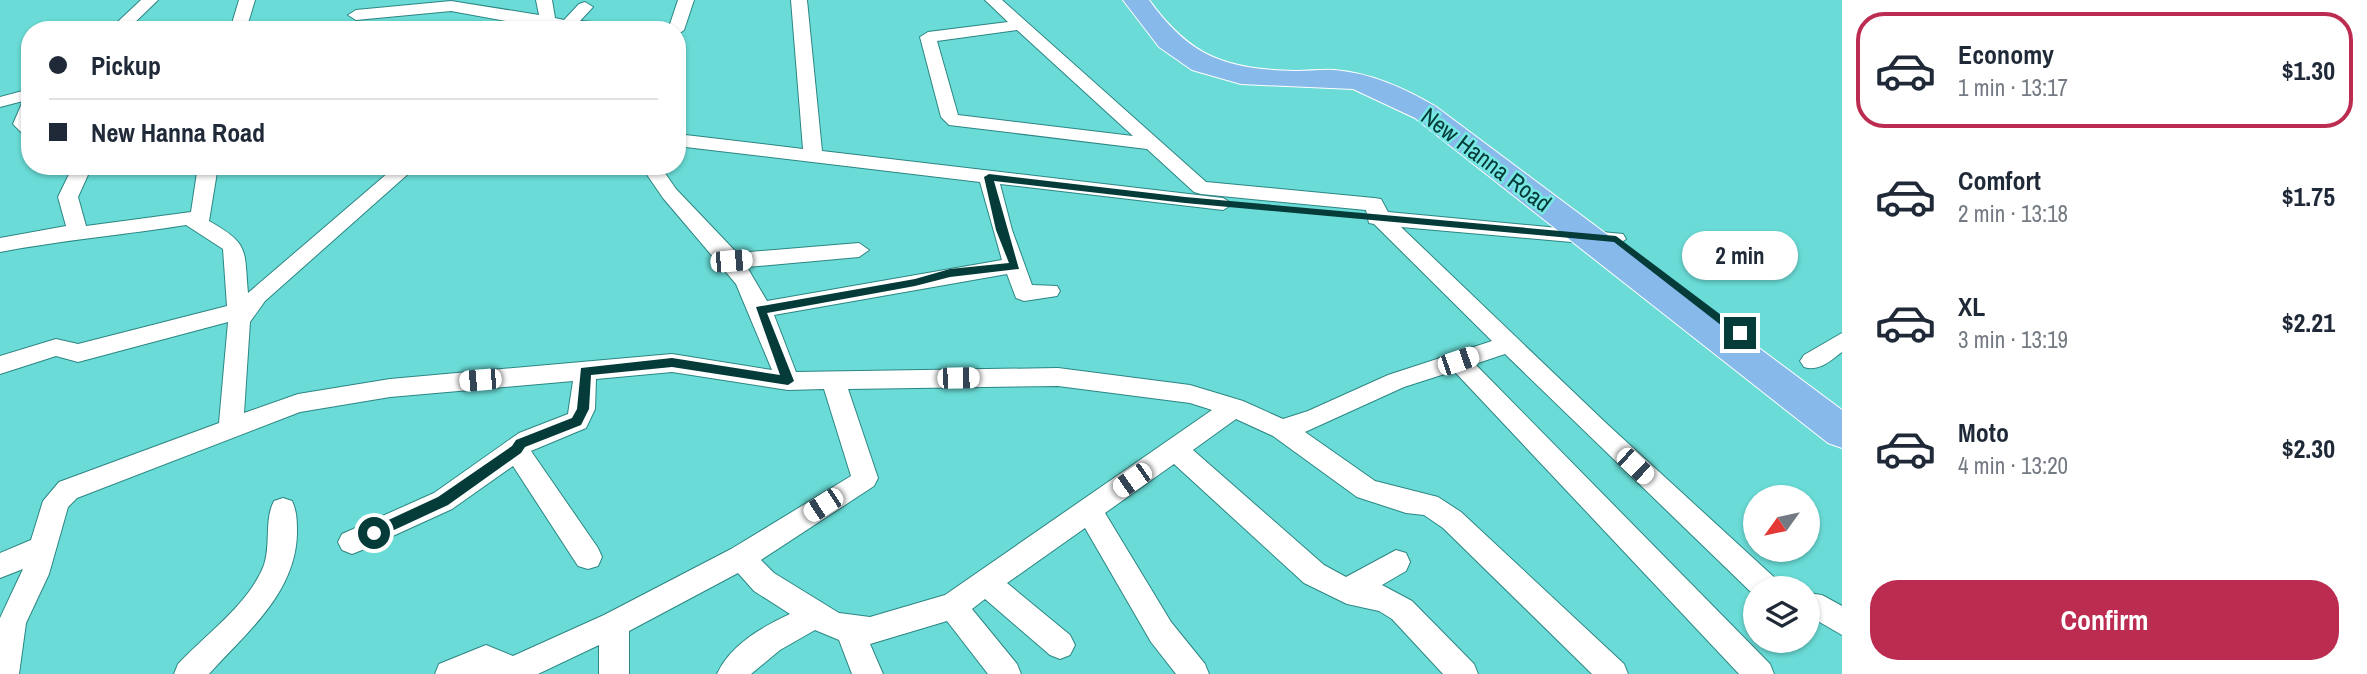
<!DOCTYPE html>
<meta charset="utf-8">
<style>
:root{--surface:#fff;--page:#f6f6f7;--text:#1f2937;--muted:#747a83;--line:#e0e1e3;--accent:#bc2c51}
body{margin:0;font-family:"Archivo Narrow",sans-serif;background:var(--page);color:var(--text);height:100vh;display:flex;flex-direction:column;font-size:26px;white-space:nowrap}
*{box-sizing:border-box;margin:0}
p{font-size:23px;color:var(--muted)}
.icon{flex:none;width:38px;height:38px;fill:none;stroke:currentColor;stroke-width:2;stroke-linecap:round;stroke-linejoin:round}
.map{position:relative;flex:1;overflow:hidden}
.sheet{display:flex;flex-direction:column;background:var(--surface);width:525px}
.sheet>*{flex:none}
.hud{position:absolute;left:21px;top:21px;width:665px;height:154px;border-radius:28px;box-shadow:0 2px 5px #0004;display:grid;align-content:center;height:154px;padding:0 28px;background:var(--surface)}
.needle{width:46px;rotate:237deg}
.fabs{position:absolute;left:1743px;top:485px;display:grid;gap:14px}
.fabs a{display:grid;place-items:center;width:77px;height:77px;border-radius:50%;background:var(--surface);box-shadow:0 2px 5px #0004;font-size:35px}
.end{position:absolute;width:32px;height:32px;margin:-16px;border:9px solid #053b39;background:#fff;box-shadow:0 0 0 4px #fff}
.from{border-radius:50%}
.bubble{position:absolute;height:49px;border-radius:24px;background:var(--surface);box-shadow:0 2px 5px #0004;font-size:23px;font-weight:700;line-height:49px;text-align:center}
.car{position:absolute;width:21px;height:42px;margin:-21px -10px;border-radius:9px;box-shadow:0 0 5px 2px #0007;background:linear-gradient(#fff 24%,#345 0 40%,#fff 0 76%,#345 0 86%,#fff 0)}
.hud b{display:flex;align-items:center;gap:24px;height:66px;font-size:26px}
.hud b+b{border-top:2px solid var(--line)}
.hud i{width:18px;height:18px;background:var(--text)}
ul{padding:12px 0 0;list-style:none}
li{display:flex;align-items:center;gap:21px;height:116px;margin:0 14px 10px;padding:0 14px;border:4px solid transparent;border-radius:28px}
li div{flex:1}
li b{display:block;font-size:26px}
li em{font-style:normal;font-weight:700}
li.current{border-color:var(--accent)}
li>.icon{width:63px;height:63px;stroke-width:1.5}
.action{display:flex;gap:14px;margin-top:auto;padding:14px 28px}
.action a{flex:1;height:80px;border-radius:28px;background:var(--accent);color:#fff;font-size:28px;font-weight:700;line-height:80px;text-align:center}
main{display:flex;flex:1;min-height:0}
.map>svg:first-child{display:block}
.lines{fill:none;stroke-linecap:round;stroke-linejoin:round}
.minor-casing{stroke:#2c8683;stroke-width:2}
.primary-casing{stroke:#fff;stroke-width:2}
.minor{fill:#fff;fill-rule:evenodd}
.primary{fill:#87b9eb;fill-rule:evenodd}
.route{fill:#053b39}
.labels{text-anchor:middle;stroke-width:5;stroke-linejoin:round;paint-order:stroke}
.street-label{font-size:24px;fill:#053b39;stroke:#77e8e3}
</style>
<main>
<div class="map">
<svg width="1842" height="674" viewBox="0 0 1842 674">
<rect width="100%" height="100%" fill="#6adbd6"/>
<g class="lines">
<defs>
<path id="minor" d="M 141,0 L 158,0 L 127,30 L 109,30 Z
M 239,0 L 255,0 L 246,30 L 230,30 Z
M 536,0 L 552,0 L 555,18 L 564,20 L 579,4 L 585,2 L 593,7 L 580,21 L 635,25 L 643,30 L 555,30 L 451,11 L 356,20 L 348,15 L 356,10 L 451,1 L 539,15 Z
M 678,0 L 694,0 L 684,30 L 677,35 L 677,30 L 668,30 Z
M 791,0 L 807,0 L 822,151 L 1223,198 L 1233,204 L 1223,210 L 1000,184 L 1012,230 L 1032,285 L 1057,286 L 1060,291 L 1057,296 L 1024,301 L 1016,298 L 1007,274 L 774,315 L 796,372 L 1058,368 L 1190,385 L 1243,401 L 1283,419 L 1308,411 L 1388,375 L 1492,341 L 1374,224 L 1369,223 L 1366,210 L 1201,194 L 1194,192 L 1147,149 L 949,125 L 941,117 L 920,37 L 928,32 L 1008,22 L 985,0 L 1002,0 L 1206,182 L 1374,198 L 1381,199 L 1388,212 L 1623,234 L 1626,239 L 1616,246 L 1401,227 L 1607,424 L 1776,579 L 1780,588 L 1755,588 L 1755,596 L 1505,354 L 1475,364 L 1770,664 L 1774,674 L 1739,674 L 1454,371 L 1404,387 L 1305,432 L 1375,481 L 1438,497 L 1461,512 L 1624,664 L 1628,674 L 1592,674 L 1443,528 L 1424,515 L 1406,513 L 1357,497 L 1273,436 L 1236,419 L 1193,450 L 1324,565 L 1346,577 L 1396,550 L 1406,553 L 1410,562 L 1406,571 L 1382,585 L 1412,601 L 1474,664 L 1478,674 L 1443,674 L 1392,619 L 1379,611 L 1347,604 L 1304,583 L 1174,464 L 1105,513 L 1171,622 L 1205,664 L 1209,674 L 1176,674 L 1151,642 L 1085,528 L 1007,583 L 1070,635 L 1075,645 L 1070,655 L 1060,659 L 1050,655 L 985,599 L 972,609 L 1017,664 L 1021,674 L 988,674 L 947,621 L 870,644 L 883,674 L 852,674 L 839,640 L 815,630 L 780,650 L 751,674 L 717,674 C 730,645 762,627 790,614 L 754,591 L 738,573 L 629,631 L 629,674 L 599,674 L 599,645 L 538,674 L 435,674 L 439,664 L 486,645 L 513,656 L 604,615 L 731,549 L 851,476 L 824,389 L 788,390 L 672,372 L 596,379 L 595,409 L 586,428 L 531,451 L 598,548 L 602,557 L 598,566 L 588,569 L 578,566 L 513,466 L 452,509 L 362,550 L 352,554 L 342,550 L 338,542 L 342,534 L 434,493 L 519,433 L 568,414 L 573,381 L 390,397 L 300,412 L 77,498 L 68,507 L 49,574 L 26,623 L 19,674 L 0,674 L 0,618 L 23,569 L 0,578 L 0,553 L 31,540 L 43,501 L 59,482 L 219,423 L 228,322 L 78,362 L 56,356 L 0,374 L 0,356 L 56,339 L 78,344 L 227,306 L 223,249 L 186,225 C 124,235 62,240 0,252 L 0,238 L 66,226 L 58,197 L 73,166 L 92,166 L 78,197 L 86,226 L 191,212 L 198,166 L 218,166 L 209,221 C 250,244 244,249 248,293 L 396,166 L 417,166 L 265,301 L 250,322 L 244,413 L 298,394 L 390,379 L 672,354 L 772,370 L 736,284 L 663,198 L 641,166 L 660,166 L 676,189 L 737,253 L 859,243 L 869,250 L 859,257 L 747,267 L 767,301 L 1002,260 L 980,182 L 677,146 L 677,134 L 803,149 ZM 1017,30 L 1133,136 L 958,115 L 937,41 ZM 1058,386 L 1190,403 L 1212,410 L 945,595 L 870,617 L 839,613 L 774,573 L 761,560 L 874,486 L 878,478 L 848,389 Z
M 30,89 L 30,136 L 24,135 L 13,124 L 23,101 L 0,107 L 0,97 Z
M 1842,333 L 1842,352 C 1830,361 1819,372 1804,367 L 1800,361 L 1804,355 Z
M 283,498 L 292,501 C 297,511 297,522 297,533 C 296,593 246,633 209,674 L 174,674 L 178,664 C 206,634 249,604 264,565 C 271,544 264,520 274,501 Z
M 1808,593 L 1822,595 L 1842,606 L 1842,635 L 1816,620 L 1808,619 Z"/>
<path id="primary" d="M 1123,0 L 1149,0 C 1191,58 1226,69 1296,71 C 1309,71 1322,69 1334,70 C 1371,73 1404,88 1435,106 L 1842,410 L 1842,448 L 1828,443 L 1415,118 L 1353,89 L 1241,84 L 1192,70 L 1159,47 Z"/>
</defs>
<!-- minor casing -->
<use href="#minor" class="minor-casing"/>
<!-- primary casing -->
<use href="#primary" class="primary-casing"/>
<!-- minor -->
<use href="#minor" class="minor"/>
<!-- primary -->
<use href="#primary" class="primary"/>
</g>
<!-- route -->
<path class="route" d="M 989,174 L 1185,197 L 1616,236 L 1745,333 L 1735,336 L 1614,242 L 1185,203 L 994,181 L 1019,269 L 950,277 L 915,286 L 767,313 L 794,381 L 788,385 L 672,367 L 591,375 L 589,409 L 581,425 L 525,447 L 521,453 L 448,505 L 379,537 L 369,537 L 369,529 L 438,497 L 512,446 L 516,440 L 572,418 L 577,409 L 581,368 L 672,358 L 780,375 L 756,307 L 915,279 L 950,269 L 1009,263 L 996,230 L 984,177 Z"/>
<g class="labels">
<!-- street labels -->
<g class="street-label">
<text transform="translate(1486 160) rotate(37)" y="8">New Hanna Road</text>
</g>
</g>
</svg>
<div class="fabs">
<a><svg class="needle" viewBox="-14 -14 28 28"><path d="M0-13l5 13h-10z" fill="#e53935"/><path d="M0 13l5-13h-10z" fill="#747a83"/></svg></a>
<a><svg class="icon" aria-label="layers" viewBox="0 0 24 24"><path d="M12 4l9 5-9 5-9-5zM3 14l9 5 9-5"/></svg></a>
</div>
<i class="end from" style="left:374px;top:533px"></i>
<i class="end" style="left:1740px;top:333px"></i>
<div class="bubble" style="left:1682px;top:231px;width:116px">2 min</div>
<i class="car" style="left:731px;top:261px;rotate:85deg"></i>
<i class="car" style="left:1458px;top:361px;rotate:71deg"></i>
<i class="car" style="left:958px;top:378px;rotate:89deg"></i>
<i class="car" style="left:480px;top:380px;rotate:265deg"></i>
<i class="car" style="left:1635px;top:466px;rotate:133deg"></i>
<i class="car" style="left:1132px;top:480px;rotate:235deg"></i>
<i class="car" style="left:823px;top:505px;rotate:237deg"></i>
<div class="hud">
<b><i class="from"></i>Pickup</b>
<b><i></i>New Hanna Road</b>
</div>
</div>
<section class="sheet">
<ul>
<li class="current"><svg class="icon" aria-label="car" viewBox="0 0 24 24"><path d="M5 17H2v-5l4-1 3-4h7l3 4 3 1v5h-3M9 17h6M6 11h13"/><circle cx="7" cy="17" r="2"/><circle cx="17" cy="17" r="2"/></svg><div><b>Economy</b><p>1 min · 13:17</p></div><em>$1.30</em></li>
<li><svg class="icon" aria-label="car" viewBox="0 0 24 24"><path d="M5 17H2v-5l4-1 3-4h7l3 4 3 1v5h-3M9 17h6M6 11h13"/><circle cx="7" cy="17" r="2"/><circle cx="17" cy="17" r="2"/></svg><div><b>Comfort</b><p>2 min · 13:18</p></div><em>$1.75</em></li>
<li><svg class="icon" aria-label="car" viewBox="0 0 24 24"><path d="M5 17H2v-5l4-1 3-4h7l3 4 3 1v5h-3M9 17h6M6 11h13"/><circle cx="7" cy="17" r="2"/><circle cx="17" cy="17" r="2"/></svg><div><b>XL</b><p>3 min · 13:19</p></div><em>$2.21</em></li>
<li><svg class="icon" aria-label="car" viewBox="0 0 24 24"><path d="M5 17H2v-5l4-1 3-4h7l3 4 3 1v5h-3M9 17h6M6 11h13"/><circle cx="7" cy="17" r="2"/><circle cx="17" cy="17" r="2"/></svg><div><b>Moto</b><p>4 min · 13:20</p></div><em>$2.30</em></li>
</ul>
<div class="action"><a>Confirm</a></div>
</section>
</main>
